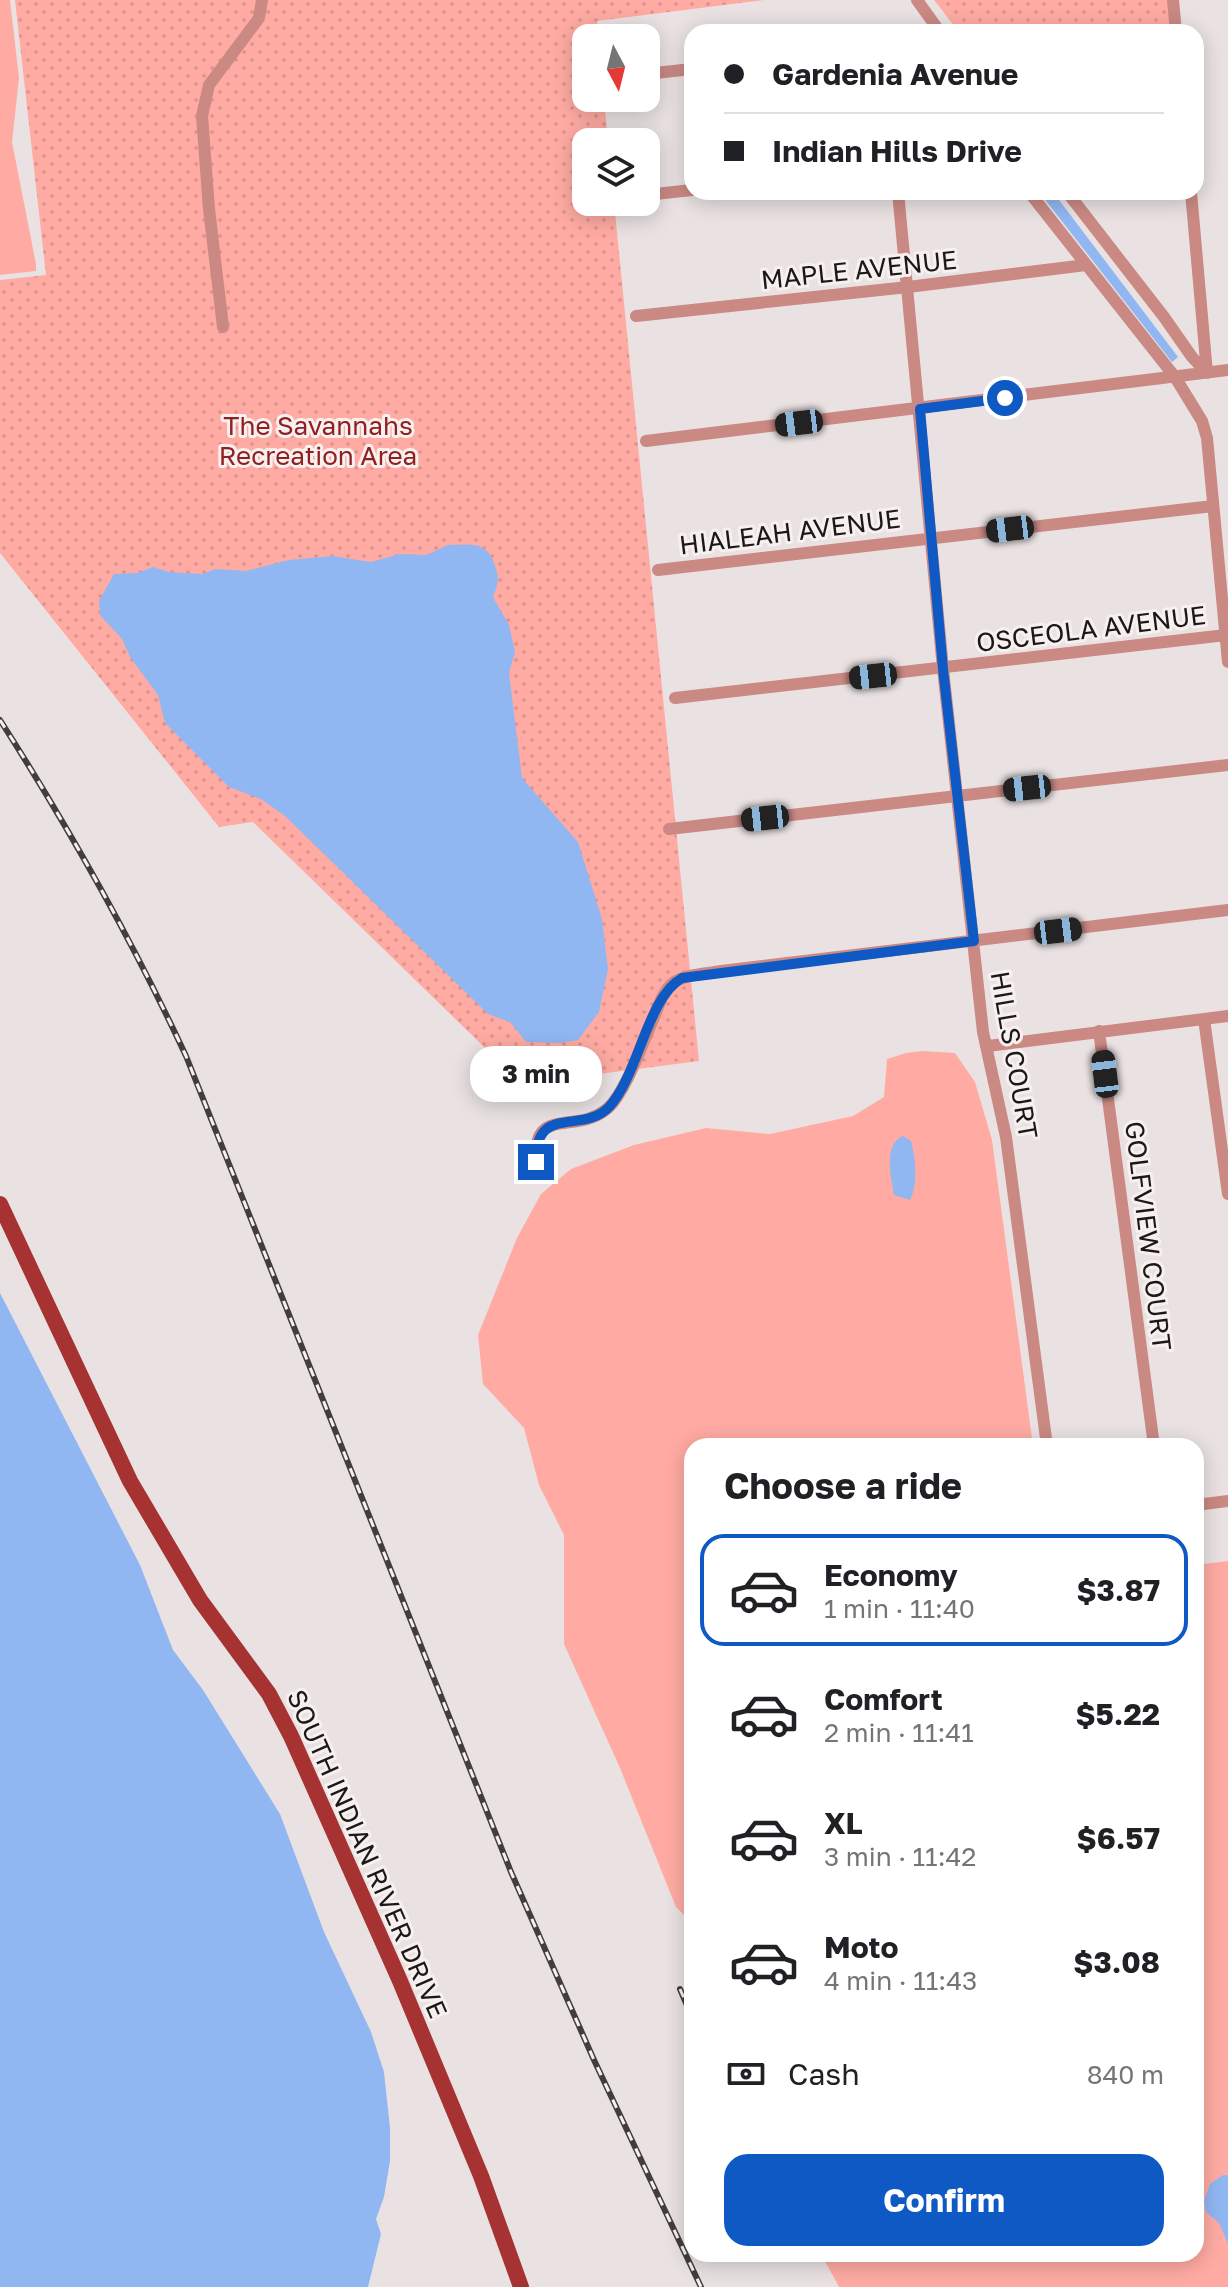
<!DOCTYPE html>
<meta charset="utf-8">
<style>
:root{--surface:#fff;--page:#f6f6f6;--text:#202124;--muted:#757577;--line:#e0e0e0;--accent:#0e59c4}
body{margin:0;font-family:"Golos Text",sans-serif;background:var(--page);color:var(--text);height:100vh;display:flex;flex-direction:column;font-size:30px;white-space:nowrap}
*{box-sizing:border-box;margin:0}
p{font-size:26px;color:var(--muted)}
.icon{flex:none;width:44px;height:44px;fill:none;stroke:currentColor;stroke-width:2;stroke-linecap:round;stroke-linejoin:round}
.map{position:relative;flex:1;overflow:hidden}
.drawer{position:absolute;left:684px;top:1438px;width:520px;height:824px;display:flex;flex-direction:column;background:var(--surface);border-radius:24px;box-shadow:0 4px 20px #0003}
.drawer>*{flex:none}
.guide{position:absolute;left:684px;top:24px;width:520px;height:176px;border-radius:24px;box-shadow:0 4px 20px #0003;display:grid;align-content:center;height:176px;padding:0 40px;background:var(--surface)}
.needle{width:52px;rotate:173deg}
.tools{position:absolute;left:572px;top:24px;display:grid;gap:16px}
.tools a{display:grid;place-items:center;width:88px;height:88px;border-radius:16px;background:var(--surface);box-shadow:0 4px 20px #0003;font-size:40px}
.end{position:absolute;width:36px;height:36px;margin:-18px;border:10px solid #0e59c4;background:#fff;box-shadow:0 0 0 4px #fff}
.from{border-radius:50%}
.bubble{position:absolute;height:56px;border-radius:24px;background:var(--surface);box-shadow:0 4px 20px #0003;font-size:26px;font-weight:700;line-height:56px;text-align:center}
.car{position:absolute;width:24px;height:48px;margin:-24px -12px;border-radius:10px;box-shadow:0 0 6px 2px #0007;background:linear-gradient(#222 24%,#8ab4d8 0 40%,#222 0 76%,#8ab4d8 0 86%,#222 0)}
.guide b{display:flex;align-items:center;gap:28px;height:76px;font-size:30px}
.guide b+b{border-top:2px solid var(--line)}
.guide i{width:20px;height:20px;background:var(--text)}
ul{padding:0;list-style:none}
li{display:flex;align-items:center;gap:24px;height:112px;margin:0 16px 12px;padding:0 24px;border:4px solid transparent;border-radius:24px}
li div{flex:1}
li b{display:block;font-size:30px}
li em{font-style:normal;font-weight:700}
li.selected{border-color:var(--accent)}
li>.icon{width:72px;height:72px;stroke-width:1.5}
h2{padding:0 40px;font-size:36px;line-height:96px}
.pay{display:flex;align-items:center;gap:20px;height:88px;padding:0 40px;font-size:30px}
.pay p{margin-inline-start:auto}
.primary-button{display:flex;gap:16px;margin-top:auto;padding:16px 40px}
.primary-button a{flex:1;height:92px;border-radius:24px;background:var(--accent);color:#fff;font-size:32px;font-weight:700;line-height:92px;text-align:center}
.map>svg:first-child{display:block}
.grass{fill:#ffaba3}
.park{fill:url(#park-dots)}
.water{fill:#91b7f2}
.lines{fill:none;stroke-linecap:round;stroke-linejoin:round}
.minor{stroke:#ca8983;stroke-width:12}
.major{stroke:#a63331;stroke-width:16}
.rail-casing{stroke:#413e3d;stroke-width:6}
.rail{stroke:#f7f0ef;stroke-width:3;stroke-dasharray:9;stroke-linecap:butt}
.route{stroke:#0e59c4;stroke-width:10}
.labels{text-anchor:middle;stroke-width:6;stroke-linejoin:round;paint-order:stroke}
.street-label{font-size:26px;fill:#1b1918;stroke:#f7f0ef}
.park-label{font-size:26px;fill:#8f1f21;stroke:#f7f0ef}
</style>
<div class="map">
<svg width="1228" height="2287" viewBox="0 0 1228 2287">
<defs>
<pattern id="park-dots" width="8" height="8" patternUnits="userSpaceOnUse" patternTransform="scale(2)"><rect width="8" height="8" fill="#ffaba3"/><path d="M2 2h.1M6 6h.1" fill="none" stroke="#da938c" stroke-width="1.8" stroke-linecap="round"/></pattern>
</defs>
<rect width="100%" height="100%" fill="#eae2e2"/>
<!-- grass -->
<path class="grass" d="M 0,0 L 10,0 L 19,78 L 12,142 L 36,264 L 36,271 L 0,275 Z
M 922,1051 L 955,1053 L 975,1082 L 992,1140 L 1033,1446 L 692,1446 L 692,1923 L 676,1907 L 620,1768 L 564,1644 L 564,1535 L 539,1485 L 524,1428 L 483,1384 L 478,1335 L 517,1238 L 541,1194 L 571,1169 L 634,1145 L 706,1128 L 770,1134 L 853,1116 L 884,1097 L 887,1059 L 906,1053 Z
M 1228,1561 L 1228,2287 L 839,2287 L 821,2254 L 1196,2254 L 1196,1565 Z"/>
<!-- park -->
<path class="park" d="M 15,0 L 764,0 L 597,21 L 598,38 L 586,38 L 586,98 L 604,98 L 608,142 L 586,142 L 586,202 L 614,202 L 699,1061 L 522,1084 L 253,822 L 219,827 L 0,553 L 0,280 L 46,275 Z
M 934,0 L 1168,0 L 1171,32 L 959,32 Z"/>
<!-- water -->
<path class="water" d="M 1039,192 L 1053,192 L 1178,357 L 1172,362 Z
M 448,545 C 471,545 487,540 495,566 C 500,579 498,584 493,597 L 509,625 L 515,652 L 509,673 L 522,778 L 578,842 L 602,919 L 608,969 L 599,1012 L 578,1040 L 560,1043 L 526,1042 L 510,1022 L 488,1014 L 285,816 L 261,799 L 229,787 L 165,723 L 158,695 L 130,657 L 122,639 L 100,615 L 99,601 L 114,574 L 137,573 L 153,567 L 169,572 L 203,574 L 215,569 L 246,571 L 289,560 L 332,556 L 371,562 L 400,554 L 426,555 Z
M 903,1136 L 911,1141 C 916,1159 918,1184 910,1200 L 894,1195 C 891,1177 883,1144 903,1136 Z
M 0,1293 L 140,1565 L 173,1650 L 203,1690 L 280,1814 L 324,1932 L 371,2032 L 384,2072 L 390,2128 L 390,2161 L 384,2197 L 376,2219 L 381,2234 L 368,2287 L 0,2287 Z
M 1223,2175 L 1228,2175 L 1228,2244 L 1219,2223 L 1206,2212 L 1204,2201 L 1210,2184 Z"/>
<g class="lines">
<!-- minor -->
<path class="minor" d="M 917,0 L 940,32
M 1173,0 L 1176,32
M 646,74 L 692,69
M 898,192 L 943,669 L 983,1032 L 1006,1137 L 1047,1446
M 1029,192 L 1175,377 L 1202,421 L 1207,438 L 1228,662
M 1067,192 L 1164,317 L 1192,357 L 1207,373
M 1191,192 L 1207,373
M 646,195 L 692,190
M 636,316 L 908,287 L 1086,265
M 223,327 L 209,209 L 202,116 L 209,85 L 259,18 L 262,0
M 646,441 L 1228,370
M 658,570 L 1213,506
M 675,698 L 1226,635
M 669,829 L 1228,765
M 1204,1019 L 1228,1194
M 1099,1031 L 1154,1446
M 988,1046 L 1228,1016
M 538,1176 C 525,1099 574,1138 608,1108 C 626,1092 644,1039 655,1015 C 659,1004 664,990 673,983 C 686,974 706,974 721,971 L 1228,910
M 1196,1505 L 1228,1501"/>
<!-- major -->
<path class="major" d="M 0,1204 L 130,1481 L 200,1600 L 269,1694 L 291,1736 L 400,1981 L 481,2176 L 521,2287"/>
<defs>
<path id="rail" d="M 0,720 C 69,828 132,940 186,1056 L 511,1872 L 594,2060 L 701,2287
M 680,1989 L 692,2017"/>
</defs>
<!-- rail casing -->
<use href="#rail" class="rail-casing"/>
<!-- rail -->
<use href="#rail" class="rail"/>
</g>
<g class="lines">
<!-- route -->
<path class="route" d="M 536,1162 C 535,1102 583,1136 610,1106 C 639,1073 647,998 682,978 L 974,941 L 943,669 L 920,409 L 1005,398"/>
</g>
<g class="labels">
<!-- street labels -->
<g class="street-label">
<text transform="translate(859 270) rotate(-6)" y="9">MAPLE AVENUE</text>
<text transform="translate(790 532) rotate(-7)" y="9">HIALEAH AVENUE</text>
<text transform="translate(1091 629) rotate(-7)" y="9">OSCEOLA AVENUE</text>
<text transform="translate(1014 1055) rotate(80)" y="9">HILLS COURT</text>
<text transform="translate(1148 1236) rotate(83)" y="9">GOLFVIEW COURT</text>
<text transform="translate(367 1854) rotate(66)" y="9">SOUTH INDIAN RIVER DRIVE</text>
</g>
<!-- park labels -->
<g class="park-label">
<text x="318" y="435">The Savannahs<tspan x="318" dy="30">Recreation Area</tspan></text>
</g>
</g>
</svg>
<div class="tools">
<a><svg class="needle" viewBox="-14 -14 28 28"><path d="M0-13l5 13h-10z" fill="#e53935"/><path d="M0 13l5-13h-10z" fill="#757577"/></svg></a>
<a><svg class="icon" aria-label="layers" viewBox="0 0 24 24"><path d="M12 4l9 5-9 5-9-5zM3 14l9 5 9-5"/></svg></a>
</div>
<i class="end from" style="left:1005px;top:398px"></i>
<i class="end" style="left:536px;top:1162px"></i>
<div class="bubble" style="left:470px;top:1046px;width:132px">3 min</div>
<i class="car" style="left:799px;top:423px;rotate:263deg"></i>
<i class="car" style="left:1010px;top:529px;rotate:263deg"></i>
<i class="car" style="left:873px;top:676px;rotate:264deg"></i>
<i class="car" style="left:1027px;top:788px;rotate:264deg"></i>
<i class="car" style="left:765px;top:818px;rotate:264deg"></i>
<i class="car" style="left:1058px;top:931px;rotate:83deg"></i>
<i class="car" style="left:1105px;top:1074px;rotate:353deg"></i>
<div class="guide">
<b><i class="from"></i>Gardenia Avenue</b>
<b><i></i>Indian Hills Drive</b>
</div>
<section class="drawer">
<h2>Choose a ride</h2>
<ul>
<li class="selected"><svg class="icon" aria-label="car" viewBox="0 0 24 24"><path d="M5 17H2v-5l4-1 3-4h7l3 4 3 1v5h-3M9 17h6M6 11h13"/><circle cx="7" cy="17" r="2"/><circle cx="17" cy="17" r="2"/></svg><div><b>Economy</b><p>1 min · 11:40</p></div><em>$3.87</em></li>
<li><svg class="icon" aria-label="car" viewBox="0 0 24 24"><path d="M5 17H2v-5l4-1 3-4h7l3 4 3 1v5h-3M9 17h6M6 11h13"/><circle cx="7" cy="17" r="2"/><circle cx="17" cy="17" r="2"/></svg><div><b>Comfort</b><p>2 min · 11:41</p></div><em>$5.22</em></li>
<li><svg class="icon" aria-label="car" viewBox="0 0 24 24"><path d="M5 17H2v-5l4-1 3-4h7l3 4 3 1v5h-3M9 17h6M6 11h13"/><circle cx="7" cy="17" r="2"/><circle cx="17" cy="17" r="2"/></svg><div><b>XL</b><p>3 min · 11:42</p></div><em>$6.57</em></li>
<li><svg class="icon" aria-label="car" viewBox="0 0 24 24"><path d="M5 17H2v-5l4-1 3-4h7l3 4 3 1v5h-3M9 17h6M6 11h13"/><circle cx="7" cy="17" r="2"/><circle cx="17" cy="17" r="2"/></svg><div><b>Moto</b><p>4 min · 11:43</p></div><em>$3.08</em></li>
</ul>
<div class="pay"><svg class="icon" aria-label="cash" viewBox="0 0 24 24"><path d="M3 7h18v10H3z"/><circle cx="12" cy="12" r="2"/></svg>Cash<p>840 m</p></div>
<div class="primary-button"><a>Confirm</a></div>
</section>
</div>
